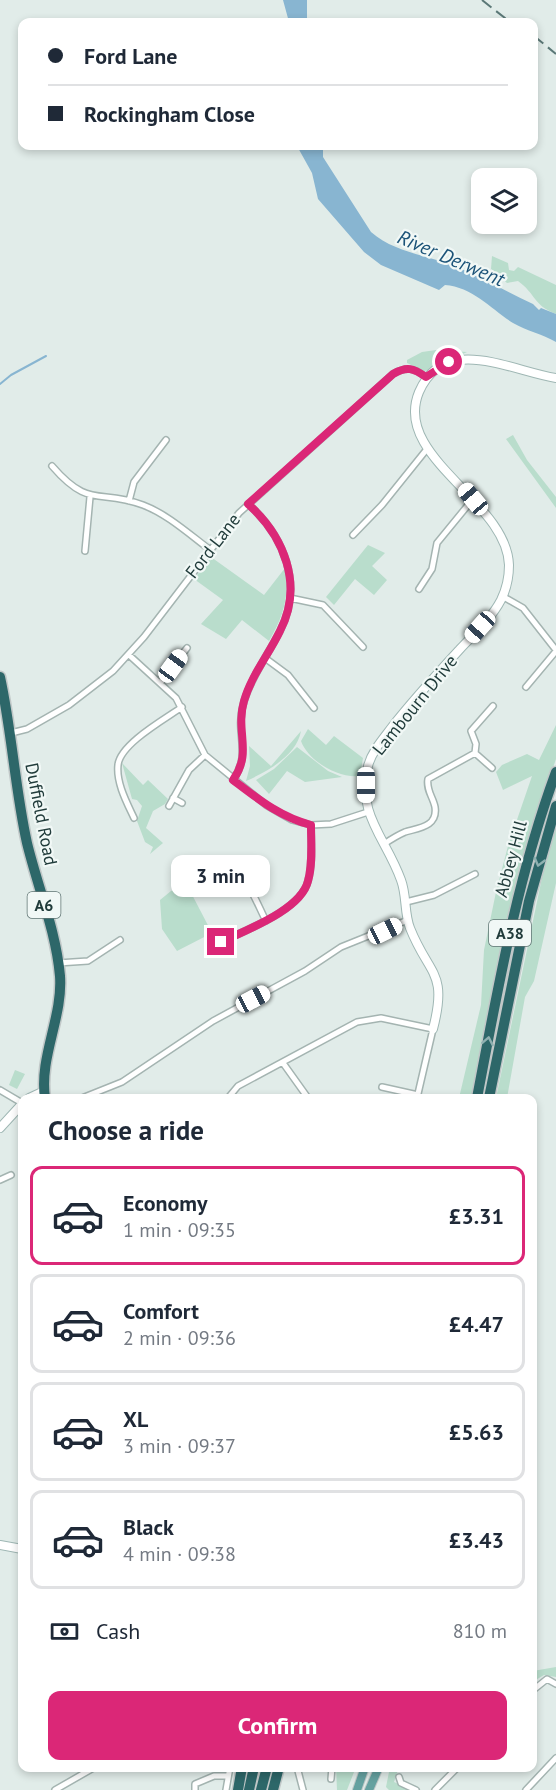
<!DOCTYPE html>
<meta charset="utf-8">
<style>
:root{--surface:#fff;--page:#f6f6f7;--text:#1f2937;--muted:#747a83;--line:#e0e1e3;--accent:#db2777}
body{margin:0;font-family:"PT Sans",sans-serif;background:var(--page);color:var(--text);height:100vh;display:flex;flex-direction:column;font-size:22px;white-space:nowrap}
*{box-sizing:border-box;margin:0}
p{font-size:20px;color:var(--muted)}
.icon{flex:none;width:33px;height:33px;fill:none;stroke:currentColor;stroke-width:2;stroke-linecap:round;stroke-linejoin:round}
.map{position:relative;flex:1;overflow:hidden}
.side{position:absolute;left:18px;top:1094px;width:519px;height:678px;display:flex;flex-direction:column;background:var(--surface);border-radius:12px;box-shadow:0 3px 9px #0003}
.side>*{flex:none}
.banner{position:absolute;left:18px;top:18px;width:520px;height:132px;border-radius:12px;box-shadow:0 3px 9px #0003;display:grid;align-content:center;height:132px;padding:0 30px;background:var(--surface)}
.tools{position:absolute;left:471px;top:168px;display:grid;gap:12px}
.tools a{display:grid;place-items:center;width:66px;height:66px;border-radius:12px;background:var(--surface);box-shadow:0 3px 9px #0003;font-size:30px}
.end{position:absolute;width:27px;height:27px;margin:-14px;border:8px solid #db2777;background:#fff;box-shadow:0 0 0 3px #fff}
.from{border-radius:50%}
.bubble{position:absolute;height:42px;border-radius:12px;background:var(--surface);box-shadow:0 3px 9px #0003;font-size:20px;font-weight:800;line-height:42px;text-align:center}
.car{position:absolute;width:18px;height:36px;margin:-18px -9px;border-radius:8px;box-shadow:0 0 4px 2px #0007;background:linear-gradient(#fff 24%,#345 0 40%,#fff 0 76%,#345 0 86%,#fff 0)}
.banner b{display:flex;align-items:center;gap:21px;height:57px;font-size:22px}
.banner b+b{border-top:2px solid var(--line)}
.banner i{width:15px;height:15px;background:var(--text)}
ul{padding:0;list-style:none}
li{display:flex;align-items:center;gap:18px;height:99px;margin:0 12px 9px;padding:0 18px;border:3px solid var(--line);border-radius:12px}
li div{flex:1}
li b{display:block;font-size:22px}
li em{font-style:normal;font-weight:800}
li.on{border-color:var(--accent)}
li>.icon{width:54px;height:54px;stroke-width:1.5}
h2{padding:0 30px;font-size:27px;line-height:72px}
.pay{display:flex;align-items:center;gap:15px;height:66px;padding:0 30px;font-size:22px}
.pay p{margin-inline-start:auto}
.primary-button{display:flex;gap:12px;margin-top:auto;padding:12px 30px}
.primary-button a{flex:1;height:69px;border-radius:12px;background:var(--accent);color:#fff;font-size:24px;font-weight:800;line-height:69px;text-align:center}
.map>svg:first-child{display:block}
.green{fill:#b9ddcc}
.water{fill:#88b5d1}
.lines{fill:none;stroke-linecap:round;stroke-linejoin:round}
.stream{stroke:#88b5d1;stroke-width:2}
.street-casing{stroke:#a4b4b1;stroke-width:8}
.secondary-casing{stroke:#9fb7b4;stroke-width:10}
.primary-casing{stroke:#c1c8c8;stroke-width:10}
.highway-casing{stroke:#c1c8c8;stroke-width:13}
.street{stroke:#fff;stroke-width:5}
.secondary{stroke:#fff;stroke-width:8}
.primary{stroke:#65a1a0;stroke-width:8}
.highway{stroke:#2d6769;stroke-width:10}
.rail{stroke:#5b7877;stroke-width:2;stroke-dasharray:12 6;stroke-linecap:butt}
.oneway{stroke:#8fb0b0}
.route{stroke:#db2777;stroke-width:8}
.labels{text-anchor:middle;stroke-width:4.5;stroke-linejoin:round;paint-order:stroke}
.shield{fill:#f1f8f6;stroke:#5f7473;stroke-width:1.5}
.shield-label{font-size:16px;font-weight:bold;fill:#213c3b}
.street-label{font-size:18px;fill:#213c3b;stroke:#f1f8f6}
.water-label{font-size:20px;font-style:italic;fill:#1b5378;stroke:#f1f8f6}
</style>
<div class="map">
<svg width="556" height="1790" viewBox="0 0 556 1790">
<rect width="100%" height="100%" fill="#e1ece9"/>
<!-- green -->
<path class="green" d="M 492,256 L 508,263 L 509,270 L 514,271 L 518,267 L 556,285 L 556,314 C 533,305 536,294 518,281 L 507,283 L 491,269 Z
M 436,350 L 467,352 L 430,370 L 424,371 L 407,363 L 407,360 L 422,352 Z
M 513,435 L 527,460 L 556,497 L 556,508 L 506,439 Z
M 368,545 L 385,553 L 372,566 L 387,580 L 374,595 L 355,579 L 334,605 L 326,597 Z
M 211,557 L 264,595 L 285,568 C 290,596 283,617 269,641 L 242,620 L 226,639 L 201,624 L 223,600 L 194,579 Z
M 556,725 L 556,759 L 520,866 L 506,925 L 473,1098 L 459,1098 L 481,1005 L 484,950 L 496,892 L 508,846 L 532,776 L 503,790 L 496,772 L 502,765 L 527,754 L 539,760 Z
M 308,729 L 326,745 L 334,736 L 363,758 L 360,776 C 339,779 308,761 301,741 Z
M 301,731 C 297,755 267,772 246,781 L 250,766 L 249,746 L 271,766 Z
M 297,747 L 328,771 L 342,777 L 305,782 L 287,771 L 269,794 L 256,780 L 274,769 Z
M 122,763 L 143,785 L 148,780 L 168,799 L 165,804 L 153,811 L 146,828 L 163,843 L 150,854 L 153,847 L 145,842 L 137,821 L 142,806 L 137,800 L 132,799 Z
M 556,828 L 556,883 L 534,981 L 525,997 L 507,1098 L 496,1098 L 543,873 Z
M 187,885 L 212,933 L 177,951 L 162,929 L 160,900 L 171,891 Z
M 15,1070 L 25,1074 L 17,1089 L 9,1085 Z
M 556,1667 L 556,1677 L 544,1675 L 534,1681 L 533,1671 Z
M 336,1767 L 356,1767 L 347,1790 L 337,1790 Z
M 390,1767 L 399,1767 L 394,1782 L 413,1790 L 389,1790 L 386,1787 Z"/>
<!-- water -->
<path class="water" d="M 283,0 L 307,0 L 307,22 L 289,22 Z
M 297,146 L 323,146 L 323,157 L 371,232 C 395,253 428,255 457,267 C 483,278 507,292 533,304 L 539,310 L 541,308 L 556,314 L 556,342 C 542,334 527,331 513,323 C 492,310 473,287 445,285 L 439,290 L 381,265 L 364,252 L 318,199 L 312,173 Z"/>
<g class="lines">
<!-- stream -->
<path class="stream" d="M 0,384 L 11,375 L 46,356"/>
<defs>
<path id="street" d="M 52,466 C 90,510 99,488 143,505 C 167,514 189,534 209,549
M 129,501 L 134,482 L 166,440
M 353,535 L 382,505 L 427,449
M 85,551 L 90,497
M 419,589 L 432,569 L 437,543 L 473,499
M 502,596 L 523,608 L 556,650
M 290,598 L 323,605 L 363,647
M 129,655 L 176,698 L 205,755 L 266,805 L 292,820 L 311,825 L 331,824 L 368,812
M 265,658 L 288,675 L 314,708
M 161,682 L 187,648
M 526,687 L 556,651
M 11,733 L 27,729 L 69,705 L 113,671 L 144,637 L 239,513 L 393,374 C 407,366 414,368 426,377
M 475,753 L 492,768
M 233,780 C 252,753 235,735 243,705 C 250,679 268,655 280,631 C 304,585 284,536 248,504
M 173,798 L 182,803
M 169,806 L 189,770 L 205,755
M 134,818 C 127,803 116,783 118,765 C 120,744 165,719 182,707
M 384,844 C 390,840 398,835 405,832 C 418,828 438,827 435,807 C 433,797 426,790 428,779 L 475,753 L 476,744 L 471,731 L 493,706
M 177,877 C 188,871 203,862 216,861 C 242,860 256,902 266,921
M 406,902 L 434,895 L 475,874
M 221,942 C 246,930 301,910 308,881 C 313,864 311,843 311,825
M 58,963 L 88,961 L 120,940
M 283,1063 L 308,1098
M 382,1087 L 418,1095
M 0,1090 L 22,1103
M 82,1098 L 122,1082 L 213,1021 L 305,971 L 341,947 L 408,920
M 228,1098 L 238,1086 L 357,1022 L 381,1018 L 433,1029 L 417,1098
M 0,1180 L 11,1175
M 532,1691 L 547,1679 L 556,1684
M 297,1767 L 303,1790
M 399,1777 L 401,1783 L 416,1790
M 331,1779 L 332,1767
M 55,1790 L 95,1767
M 195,1790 L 195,1784 L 214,1776 L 228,1776
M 226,1790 L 230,1767
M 435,1790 L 458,1767
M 526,1790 L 556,1758"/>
<path id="secondary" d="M 433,1029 C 448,971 429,976 410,928 C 404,913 407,896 401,880 C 386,838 356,814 368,766 C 372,751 383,739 392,727 C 413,700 437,674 460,649 C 474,634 491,619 501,600 C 506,590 509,576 509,565 C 507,501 392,457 419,392 C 444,333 511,371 556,378
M 29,1098 L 44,1091
M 0,1128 L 22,1104
M 0,1545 L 22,1549"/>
<path id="primary" d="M 357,1790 L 365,1767
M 369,1790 L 379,1767"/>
<path id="highway" d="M 0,677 C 12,732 15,789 27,843 C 38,888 56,931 60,976 C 63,1017 39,1057 45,1098
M 477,1098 C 498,988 517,878 556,772
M 489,1098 L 529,901 L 556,806
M 238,1790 L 242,1767
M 249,1790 L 254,1767
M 261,1790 L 267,1767
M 273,1790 L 279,1767"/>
</defs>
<!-- street casing -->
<use href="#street" class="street-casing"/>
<!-- secondary casing -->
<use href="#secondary" class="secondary-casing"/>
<!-- primary casing -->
<use href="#primary" class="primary-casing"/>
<!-- highway casing -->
<use href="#highway" class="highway-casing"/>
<!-- street -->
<use href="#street" class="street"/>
<!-- secondary -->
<use href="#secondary" class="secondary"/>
<!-- primary -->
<use href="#primary" class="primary"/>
<!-- highway -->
<use href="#highway" class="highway"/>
<!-- rail -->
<path class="rail" d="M 482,0 L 510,22
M 534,36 L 556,54"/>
</g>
<!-- one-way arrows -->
<defs><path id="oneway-chevron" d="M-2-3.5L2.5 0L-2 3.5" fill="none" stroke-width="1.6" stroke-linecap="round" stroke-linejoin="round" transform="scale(1.5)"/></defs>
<g class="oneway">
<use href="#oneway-chevron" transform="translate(539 862) rotate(105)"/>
<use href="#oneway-chevron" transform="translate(488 1041) rotate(-79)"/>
</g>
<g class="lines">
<!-- route -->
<path class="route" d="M 221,942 C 246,930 301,910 308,881 C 313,864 311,843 311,825 C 280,817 258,799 233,780 C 253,752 235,732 244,701 C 251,676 269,654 280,631 C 304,585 284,536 248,504 L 393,374 C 407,366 413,368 426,377 L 449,362"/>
</g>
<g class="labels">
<!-- shield labels -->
<g class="shield">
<rect x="27.5" y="892" width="33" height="26" rx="4.5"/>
<rect x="489" y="920" width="42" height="26" rx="4.5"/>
</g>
<g class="shield-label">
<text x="44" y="911">A6</text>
<text x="510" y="939">A38</text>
</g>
<!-- street labels -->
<g class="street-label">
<text transform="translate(213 546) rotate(-52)" y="6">Ford Lane</text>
<text transform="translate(415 705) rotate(-51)" y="6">Lambourn Drive</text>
<text transform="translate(41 814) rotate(79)" y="6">Duffield Road</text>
<text transform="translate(511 859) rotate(-75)" y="6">Abbey Hill</text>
</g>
<!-- water labels -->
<g class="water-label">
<text transform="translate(451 258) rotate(23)" y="7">River Derwent</text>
</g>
</g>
</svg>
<div class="tools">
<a><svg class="icon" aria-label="layers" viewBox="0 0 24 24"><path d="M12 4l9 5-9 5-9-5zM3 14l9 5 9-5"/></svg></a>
</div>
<i class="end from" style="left:449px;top:362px"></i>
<i class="end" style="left:221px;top:942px"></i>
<div class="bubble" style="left:171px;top:855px;width:99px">3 min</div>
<i class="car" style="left:473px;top:499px;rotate:320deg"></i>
<i class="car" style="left:480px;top:627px;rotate:222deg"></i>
<i class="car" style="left:173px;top:666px;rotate:36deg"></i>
<i class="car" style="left:366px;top:785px;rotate:180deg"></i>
<i class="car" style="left:385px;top:931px;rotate:64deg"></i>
<i class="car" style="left:253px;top:999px;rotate:62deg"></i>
<div class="banner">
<b><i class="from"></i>Ford Lane</b>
<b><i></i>Rockingham Close</b>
</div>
<section class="side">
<h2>Choose a ride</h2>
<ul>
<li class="on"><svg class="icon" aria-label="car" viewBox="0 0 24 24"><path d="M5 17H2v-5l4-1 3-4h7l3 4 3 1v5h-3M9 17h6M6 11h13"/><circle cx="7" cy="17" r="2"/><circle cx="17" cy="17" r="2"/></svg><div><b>Economy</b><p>1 min · 09:35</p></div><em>£3.31</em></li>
<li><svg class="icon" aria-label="car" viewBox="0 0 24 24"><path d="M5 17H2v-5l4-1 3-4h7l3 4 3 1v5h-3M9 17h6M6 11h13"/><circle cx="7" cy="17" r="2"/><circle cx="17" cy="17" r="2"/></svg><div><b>Comfort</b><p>2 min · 09:36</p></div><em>£4.47</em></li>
<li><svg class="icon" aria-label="car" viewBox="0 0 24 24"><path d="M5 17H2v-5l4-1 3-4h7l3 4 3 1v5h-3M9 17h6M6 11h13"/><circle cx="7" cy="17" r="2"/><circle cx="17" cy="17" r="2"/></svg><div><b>XL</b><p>3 min · 09:37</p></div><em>£5.63</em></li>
<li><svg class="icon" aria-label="car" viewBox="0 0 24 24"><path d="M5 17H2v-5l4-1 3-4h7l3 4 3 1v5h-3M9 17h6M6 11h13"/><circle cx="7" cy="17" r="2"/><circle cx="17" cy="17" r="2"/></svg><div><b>Black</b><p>4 min · 09:38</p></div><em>£3.43</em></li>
</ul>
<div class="pay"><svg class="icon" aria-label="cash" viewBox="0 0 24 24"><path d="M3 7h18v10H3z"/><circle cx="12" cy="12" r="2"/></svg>Cash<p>810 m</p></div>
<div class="primary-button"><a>Confirm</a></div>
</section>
</div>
